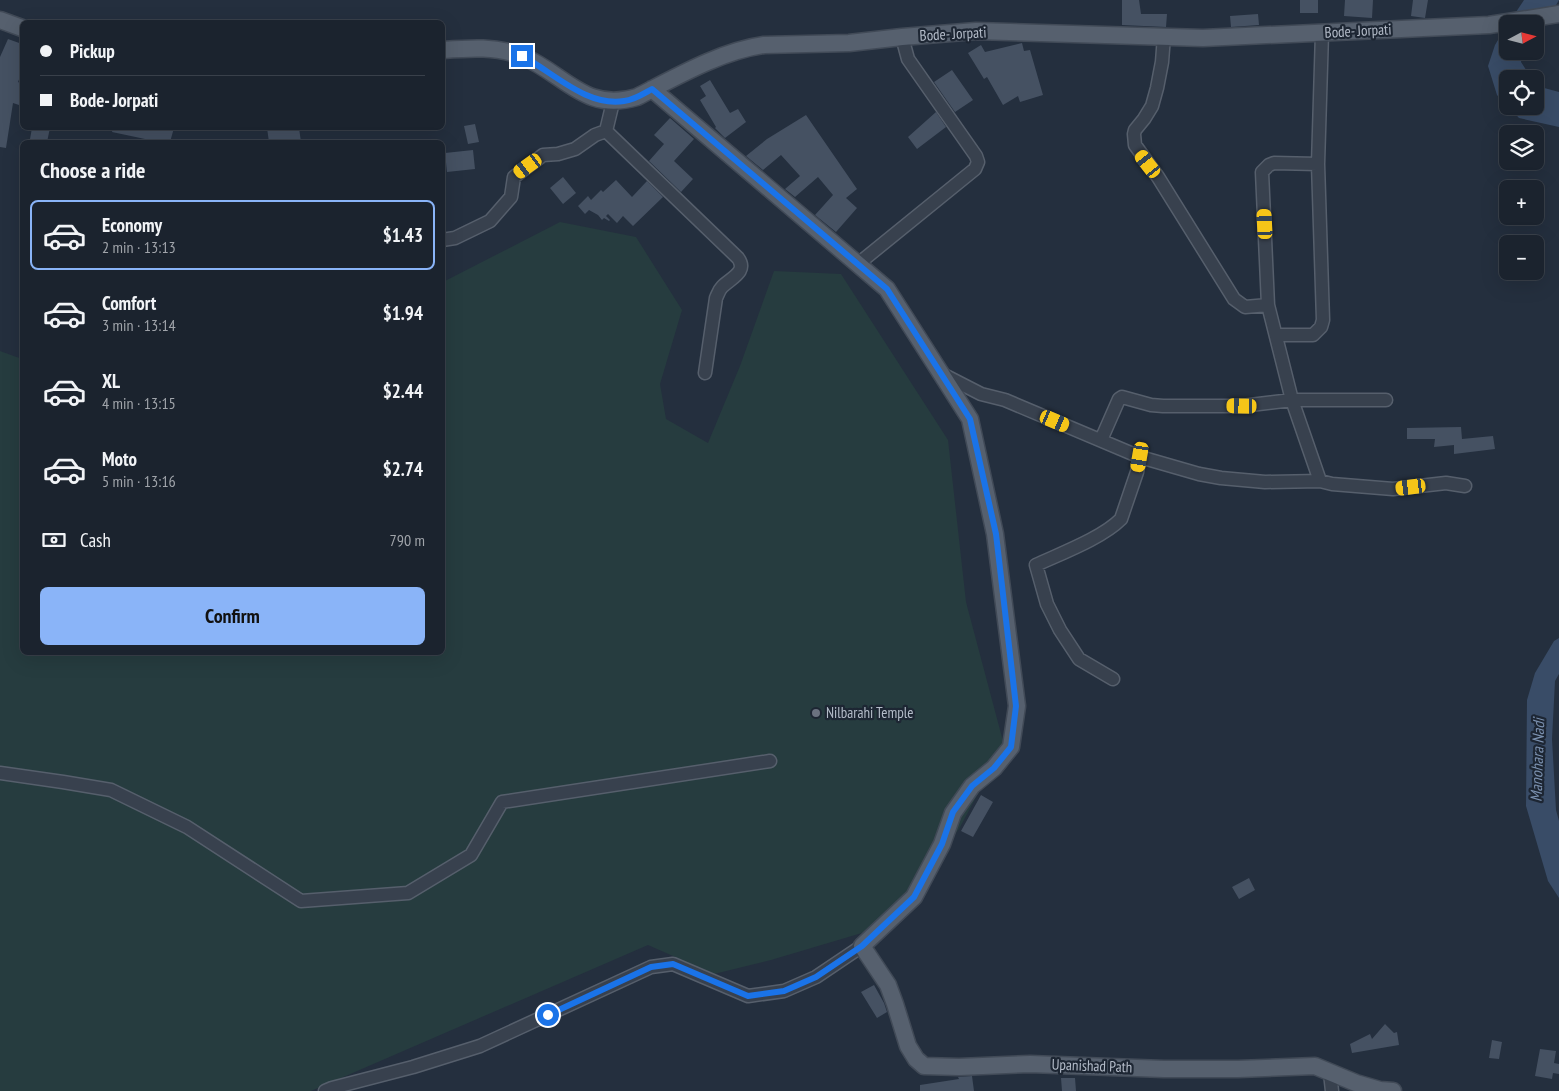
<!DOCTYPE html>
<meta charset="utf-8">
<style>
:root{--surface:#1b232e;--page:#282f3a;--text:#f1f3f6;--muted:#a0a4aa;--line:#39404a;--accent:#8ab4f8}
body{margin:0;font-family:"PT Sans Narrow",sans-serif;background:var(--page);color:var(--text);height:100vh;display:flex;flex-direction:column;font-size:19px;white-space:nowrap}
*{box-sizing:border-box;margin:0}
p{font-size:16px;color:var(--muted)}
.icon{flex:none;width:28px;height:28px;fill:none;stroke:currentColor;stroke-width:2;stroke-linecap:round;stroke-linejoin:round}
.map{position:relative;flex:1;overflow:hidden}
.panel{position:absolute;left:20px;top:140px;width:425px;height:515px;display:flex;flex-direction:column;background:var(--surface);border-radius:8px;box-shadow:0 5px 20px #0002,0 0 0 1px var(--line)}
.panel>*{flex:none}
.guide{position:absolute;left:20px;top:20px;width:425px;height:110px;border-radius:8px;box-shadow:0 5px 20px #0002,0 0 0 1px var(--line);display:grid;align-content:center;height:110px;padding:0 20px;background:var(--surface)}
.needle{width:32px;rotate:83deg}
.buttons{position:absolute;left:1499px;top:15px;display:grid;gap:10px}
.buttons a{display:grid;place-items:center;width:45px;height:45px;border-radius:8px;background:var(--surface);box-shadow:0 5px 20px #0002,0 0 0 1px var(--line);font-size:25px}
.end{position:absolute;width:22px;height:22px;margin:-11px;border:6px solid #1a73e8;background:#fff;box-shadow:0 0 0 2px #fff}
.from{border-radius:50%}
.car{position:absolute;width:15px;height:30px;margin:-15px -8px;border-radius:6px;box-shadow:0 0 4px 1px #0007;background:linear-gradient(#f5c518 24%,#345 0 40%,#f5c518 0 76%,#345 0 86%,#f5c518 0)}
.guide b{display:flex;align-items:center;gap:18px;height:48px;font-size:19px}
.guide b+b{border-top:1px solid var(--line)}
.guide i{width:12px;height:12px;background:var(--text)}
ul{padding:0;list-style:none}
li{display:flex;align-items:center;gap:15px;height:70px;margin:0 10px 8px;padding:0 10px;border:2px solid transparent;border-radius:8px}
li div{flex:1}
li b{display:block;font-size:19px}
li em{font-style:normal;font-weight:800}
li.on{border-color:var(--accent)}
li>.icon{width:45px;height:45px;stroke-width:1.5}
h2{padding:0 20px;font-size:22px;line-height:60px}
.pay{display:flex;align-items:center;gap:12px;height:55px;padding:0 20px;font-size:19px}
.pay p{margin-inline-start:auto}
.primary-button{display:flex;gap:10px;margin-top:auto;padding:10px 20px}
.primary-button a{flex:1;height:58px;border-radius:8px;background:var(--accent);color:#111;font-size:20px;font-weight:800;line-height:58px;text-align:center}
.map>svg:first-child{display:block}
.green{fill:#263c3f}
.water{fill:#394c67}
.building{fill:#455162}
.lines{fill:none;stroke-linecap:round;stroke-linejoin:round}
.minor-casing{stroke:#565f6c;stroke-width:15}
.major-casing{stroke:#414a57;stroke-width:19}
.minor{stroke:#38414e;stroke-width:12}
.major{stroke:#56606e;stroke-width:16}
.route{stroke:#1a73e8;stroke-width:6}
.worship-dot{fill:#6b7280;stroke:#1d2633;stroke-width:2}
.labels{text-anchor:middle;stroke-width:4.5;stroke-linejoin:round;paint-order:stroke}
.street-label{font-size:15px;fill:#b4bcc9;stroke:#1d2633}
.poi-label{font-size:15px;fill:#b4bcc9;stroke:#1d2633;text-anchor:start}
.water-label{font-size:16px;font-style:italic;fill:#7c92b1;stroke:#1d2633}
</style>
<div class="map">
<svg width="1559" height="1091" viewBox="0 0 1559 1091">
<rect width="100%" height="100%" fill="#242f3e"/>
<!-- green -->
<path class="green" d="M 560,222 L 636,237 L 682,310 L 660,384 L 666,419 L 708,443 L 740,366 L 774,271 L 841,274 L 948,440 L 966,602 L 1004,745 L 959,829 L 882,927 L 771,960 L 714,974 L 648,945 L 311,1091 L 0,1091 L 0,351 L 22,359 L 22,652 L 442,652 L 443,282 Z"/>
<!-- water -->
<path class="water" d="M 1524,0 L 1559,0 L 1541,31 L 1535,37 L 1535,24 L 1508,24 Z
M 1507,25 L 1508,51 L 1523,51 L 1521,62 L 1532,79 L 1508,79 L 1507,106 L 1497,95 L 1488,66 L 1495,45 Z
M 1535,84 L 1537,86 L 1559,92 L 1559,127 L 1519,118 L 1508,106 L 1535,106 Z
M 1559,638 L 1559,674 L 1555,681 L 1552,739 L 1556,810 L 1559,821 L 1559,898 L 1548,881 L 1526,806 L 1527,700 L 1535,673 L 1554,641 Z"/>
<!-- building -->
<path class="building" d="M 1122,0 L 1139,0 L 1141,14 L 1167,14 L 1166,27 L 1122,25 Z
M 1300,0 L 1318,0 L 1318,13 L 1300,13 Z
M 1345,0 L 1373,0 L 1372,18 L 1344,16 Z
M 1413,0 L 1428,0 L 1425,18 L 1411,16 Z
M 1258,14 L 1259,25 L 1231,27 L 1230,16 Z
M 8,39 L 22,44 L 22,72 L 18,82 L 22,84 L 22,106 L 13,103 L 6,148 L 0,147 L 0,57 Z
M 1022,43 L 1024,51 L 1030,50 L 1043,95 L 1020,102 L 1018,96 L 1003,105 L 987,77 L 984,79 L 968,53 L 981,45 L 985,52 Z
M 952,70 L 973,100 L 955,112 L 934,82 Z
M 710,80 L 730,113 L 738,109 L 746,122 L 725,138 L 715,128 L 716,127 L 700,100 L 706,96 L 700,86 Z
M 936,112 L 946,127 L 917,149 L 908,137 Z
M 806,115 L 857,189 L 846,198 L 857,208 L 836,232 L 815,215 L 833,195 L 818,177 L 795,197 L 785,189 L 800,176 L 781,155 L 763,170 L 746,156 L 767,139 Z
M 670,118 L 694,139 L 674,161 L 693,179 L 681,192 L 649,161 L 664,144 L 654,135 Z
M 475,124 L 479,142 L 468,144 L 464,126 Z
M 32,128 L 50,128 L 47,142 L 30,139 Z
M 113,128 L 174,128 L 170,142 L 145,142 L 145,139 L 112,132 Z
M 267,128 L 299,128 L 301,142 L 269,142 Z
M 473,150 L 475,169 L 447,172 L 445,153 Z
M 563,177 L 576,193 L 563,204 L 550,188 Z
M 616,180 L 632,197 L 647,181 L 663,197 L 633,226 L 623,216 L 617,223 L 608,214 L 606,216 L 610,220 L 609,221 L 604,218 L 602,220 L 598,215 L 589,210 L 585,214 L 578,206 L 588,196 L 591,200 L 601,190 L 603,192 Z
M 1461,427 L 1462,439 L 1493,436 L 1495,449 L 1454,454 L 1454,445 L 1434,447 L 1435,439 L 1407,439 L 1407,428 Z
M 981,795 L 993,802 L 973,837 L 961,831 Z
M 1249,878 L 1255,890 L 1239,899 L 1232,887 Z
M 874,985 L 884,1003 L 887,1012 L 877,1018 L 861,992 Z
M 1385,1024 L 1394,1033 L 1397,1032 L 1399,1045 L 1352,1053 L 1350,1044 L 1370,1034 L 1372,1039 Z
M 1492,1040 L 1502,1042 L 1499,1059 L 1489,1058 Z
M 1540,1049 L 1556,1051 L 1554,1063 L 1559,1064 L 1559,1074 L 1553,1073 L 1552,1079 L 1535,1076 Z
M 972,1076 L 974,1091 L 920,1091 L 920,1085 L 959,1079 L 958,1077 Z
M 1061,1078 L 1075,1078 L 1076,1091 L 1062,1091 Z"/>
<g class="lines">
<defs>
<path id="minor" d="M 1164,36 L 1162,62 L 1157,88 L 1152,106 L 1144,119 L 1135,130 L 1134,134 L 1135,145 L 1158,177 L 1234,299 L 1245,307 L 1268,305 L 1292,400 L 1320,481
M 606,131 L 738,258 C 748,272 731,278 722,287 C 719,290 718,294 716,298 L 705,373
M 442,240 L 455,238 L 490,221 L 511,197 L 514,177 L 543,155 L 558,154 L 575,149 L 595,135 L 606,131 L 613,102
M 858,264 L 975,169 L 978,162 L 976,156 L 908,59 L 902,37
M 1268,305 L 1262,172 L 1269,165 L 1274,163 L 1318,164
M 1277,335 L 1313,335 L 1321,327 L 1323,320 L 1318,164 L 1322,33
M 942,374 L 981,394 L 1005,400 L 1140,457 L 1199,474 L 1221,478 L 1265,482 L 1320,481 L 1332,484 L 1393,489 L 1446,483 L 1465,486
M 1101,440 L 1119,399 L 1122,397 L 1151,405 L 1163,406 L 1242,406 L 1292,400 L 1386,400
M 1113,679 L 1079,659 L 1060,630 L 1047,604 L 1036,565 C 1062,553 1102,538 1121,519 L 1137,472 L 1140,457
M 0,773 L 63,782 L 111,790 L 187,827 L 301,901 L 408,893 L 471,855 L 502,802 L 770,761
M 1330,1073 L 1332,1091
M 325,1091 L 332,1088 L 413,1067 L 480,1046 L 651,967 L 673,964 L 748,996 L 784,991 L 816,977 L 862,946"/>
<path id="major" d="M 0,20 L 22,28
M 442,50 C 470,48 496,46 522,56 C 565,74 585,113 637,97 C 676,77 721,51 764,45 L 849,43 L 902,37 L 976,31 L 1203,38 L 1489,25 L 1559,14
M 652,89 L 887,289 L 970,419 L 995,534 L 1017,706 L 1011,747 L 994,768 L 972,786 L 953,813 L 942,844 L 914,897 L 862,946 L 888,985 L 895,1004 L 908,1046 L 916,1059 L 924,1066 L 959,1067 L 1030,1064 L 1164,1069 L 1238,1069 L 1315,1066 L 1356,1083 L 1380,1090 L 1393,1091"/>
</defs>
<!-- minor casing -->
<use href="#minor" class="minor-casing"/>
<!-- major casing -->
<use href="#major" class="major-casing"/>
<!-- minor -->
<use href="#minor" class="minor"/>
<!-- major -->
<use href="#major" class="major"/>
</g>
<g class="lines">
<!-- route -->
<path class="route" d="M 522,56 C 553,72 586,107 624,101 C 634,100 643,94 652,89 L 887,289 L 970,419 L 996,534 L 1016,706 L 1011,747 L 994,768 L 972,786 L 953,812 L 942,844 L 914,897 L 862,946 L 816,977 L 784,991 L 748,996 L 673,964 L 651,967 L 548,1015"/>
</g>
<!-- markers -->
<circle class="worship-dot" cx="816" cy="713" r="5"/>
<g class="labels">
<!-- street labels -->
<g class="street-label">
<text transform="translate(1358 31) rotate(-3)" y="5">Bode- Jorpati</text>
<text transform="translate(953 34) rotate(-3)" y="5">Bode- Jorpati</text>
<text transform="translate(1092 1066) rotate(2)" y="5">Upanishad Path</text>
</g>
<!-- poi labels -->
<g class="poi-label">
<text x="826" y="718">Nilbarahi Temple</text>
</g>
<!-- water labels -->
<g class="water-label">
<text transform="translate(1537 760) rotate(-88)" y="6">Manohara Nadi</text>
</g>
</g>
</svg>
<div class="buttons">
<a><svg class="needle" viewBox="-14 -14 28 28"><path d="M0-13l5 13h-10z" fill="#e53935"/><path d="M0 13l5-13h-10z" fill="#a0a4aa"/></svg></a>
<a><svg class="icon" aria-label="locate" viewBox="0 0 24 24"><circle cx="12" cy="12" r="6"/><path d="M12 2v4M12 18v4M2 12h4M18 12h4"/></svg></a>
<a><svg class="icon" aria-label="layers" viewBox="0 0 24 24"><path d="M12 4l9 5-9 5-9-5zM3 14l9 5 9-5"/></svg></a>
<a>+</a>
<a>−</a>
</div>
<i class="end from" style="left:548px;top:1015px"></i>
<i class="end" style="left:522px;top:56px"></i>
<i class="car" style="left:1148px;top:164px;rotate:322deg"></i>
<i class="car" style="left:528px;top:166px;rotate:234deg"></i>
<i class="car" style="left:1265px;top:224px;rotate:357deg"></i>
<i class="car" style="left:1242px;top:406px;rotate:271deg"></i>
<i class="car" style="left:1055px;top:421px;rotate:113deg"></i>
<i class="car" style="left:1140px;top:457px;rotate:190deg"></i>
<i class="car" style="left:1411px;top:487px;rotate:263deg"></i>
<div class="guide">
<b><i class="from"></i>Pickup</b>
<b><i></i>Bode- Jorpati</b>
</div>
<section class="panel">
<h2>Choose a ride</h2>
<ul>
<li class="on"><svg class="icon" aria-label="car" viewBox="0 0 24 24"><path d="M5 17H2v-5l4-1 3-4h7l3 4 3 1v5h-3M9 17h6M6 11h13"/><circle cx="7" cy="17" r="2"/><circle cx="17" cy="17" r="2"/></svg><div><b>Economy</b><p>2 min · 13:13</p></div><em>$1.43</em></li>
<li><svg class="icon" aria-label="car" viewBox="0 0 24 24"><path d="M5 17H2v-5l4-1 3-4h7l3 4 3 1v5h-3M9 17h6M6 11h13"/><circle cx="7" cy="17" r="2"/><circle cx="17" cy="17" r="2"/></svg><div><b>Comfort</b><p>3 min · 13:14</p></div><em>$1.94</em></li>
<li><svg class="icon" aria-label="car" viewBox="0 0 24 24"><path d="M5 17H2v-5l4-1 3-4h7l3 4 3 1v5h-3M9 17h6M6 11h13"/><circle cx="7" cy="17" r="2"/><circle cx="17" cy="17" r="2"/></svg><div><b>XL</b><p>4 min · 13:15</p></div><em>$2.44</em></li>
<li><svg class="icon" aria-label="car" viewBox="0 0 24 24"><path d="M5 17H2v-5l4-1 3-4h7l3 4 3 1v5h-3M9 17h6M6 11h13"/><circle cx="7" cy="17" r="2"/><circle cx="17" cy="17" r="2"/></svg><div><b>Moto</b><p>5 min · 13:16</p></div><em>$2.74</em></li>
</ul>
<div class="pay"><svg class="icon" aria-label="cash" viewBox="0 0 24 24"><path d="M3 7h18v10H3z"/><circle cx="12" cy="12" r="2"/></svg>Cash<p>790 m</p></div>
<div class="primary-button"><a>Confirm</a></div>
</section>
</div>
